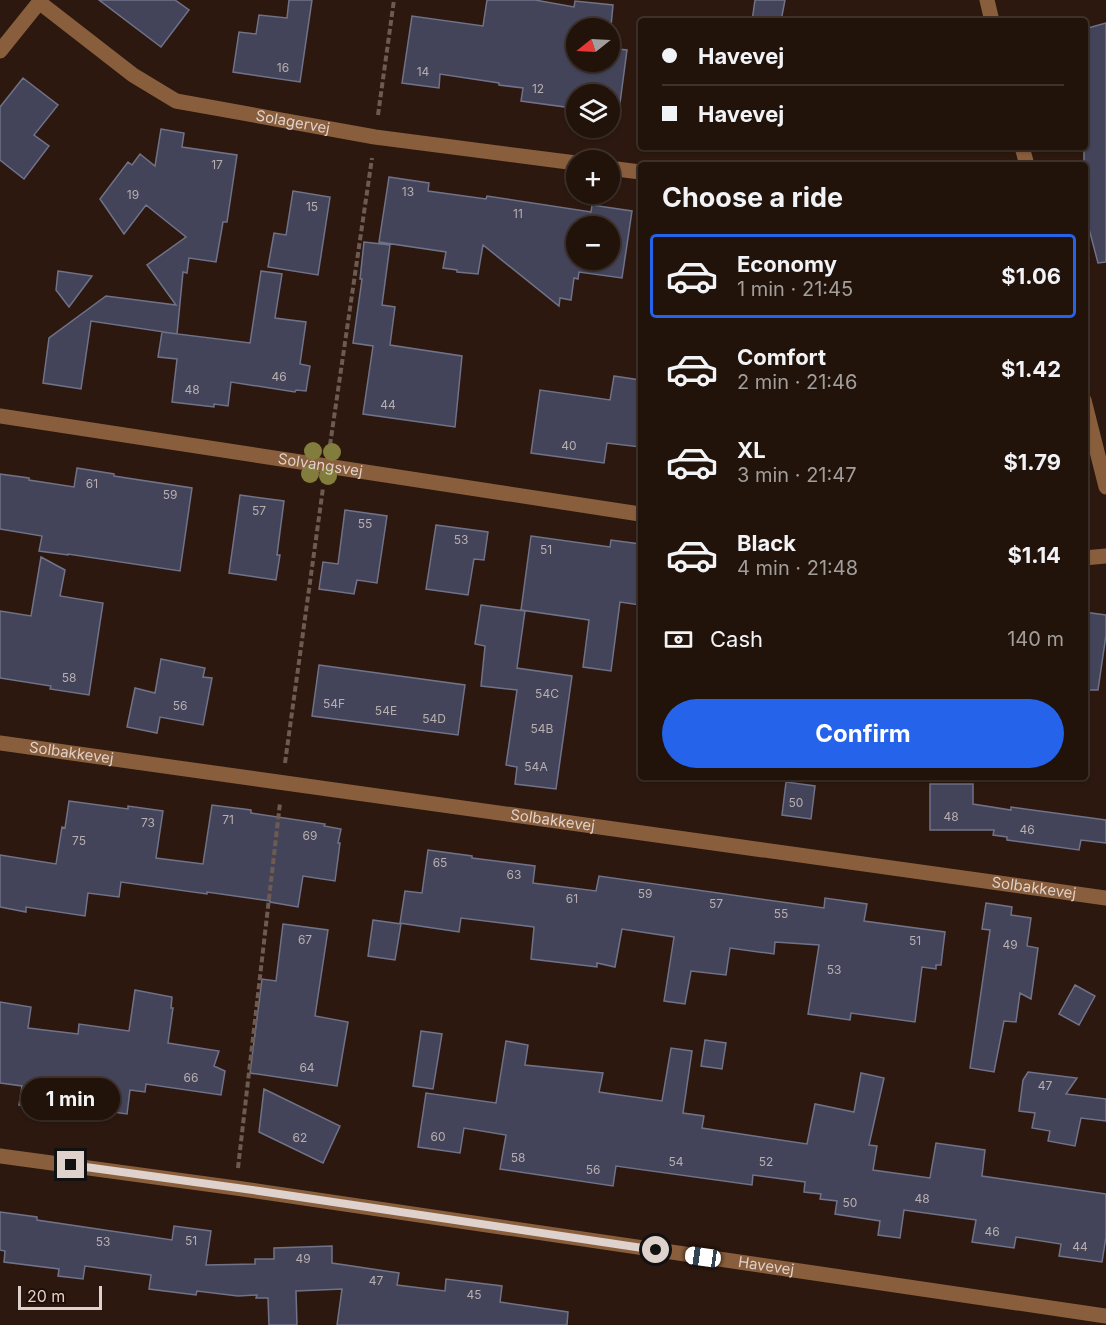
<!DOCTYPE html>
<meta charset="utf-8">
<style>
:root{--surface:#21120a;--page:#2d2018;--text:#f1f3f6;--muted:#a29e9c;--line:#3e322b;--accent:#2563eb}
body{margin:0;font-family:Inter,sans-serif;background:var(--page);color:var(--text);height:100vh;display:flex;flex-direction:column;font-size:22px;white-space:nowrap}
*{box-sizing:border-box;margin:0}
p{font-size:20px;color:var(--muted)}
.icon{flex:none;width:33px;height:33px;fill:none;stroke:currentColor;stroke-width:2;stroke-linecap:round;stroke-linejoin:round}
.map{position:relative;flex:1;overflow:hidden}
.side{position:absolute;left:638px;top:162px;width:450px;height:618px;display:flex;flex-direction:column;background:var(--surface);border-radius:6px;box-shadow:0 2px 4px #0004,0 0 0 2px var(--line)}
.side>*{flex:none}
.top-card{position:absolute;left:638px;top:18px;width:450px;height:132px;border-radius:6px;box-shadow:0 2px 4px #0004,0 0 0 2px var(--line);display:grid;align-content:center;height:132px;padding:0 24px;background:var(--surface)}
.needle{width:39px;rotate:252deg}
.fabs{position:absolute;left:566px;top:18px;display:grid;gap:12px}
.fabs a{display:grid;place-items:center;width:54px;height:54px;border-radius:50%;background:var(--surface);box-shadow:0 2px 4px #0004,0 0 0 2px var(--line);font-size:30px}
.scale{position:absolute;left:18px;bottom:15px;width:84px;box-sizing:border-box;padding-left:6px;border:3px solid #dfd1cb;border-top:0;font-size:16px;line-height:21px;white-space:nowrap;color:#dfd1cb;-webkit-text-stroke:4px #220f06;paint-order:stroke}
.end{position:absolute;width:27px;height:27px;margin:-14px;border:8px solid #dfd1cb;background:#111;box-shadow:0 0 0 3px #111}
.from{border-radius:50%}
.bubble{position:absolute;height:42px;border-radius:21px;background:var(--surface);box-shadow:0 2px 4px #0004,0 0 0 2px var(--line);font-size:20px;font-weight:700;line-height:42px;text-align:center}
.car{position:absolute;width:18px;height:36px;margin:-18px -9px;border-radius:8px;box-shadow:0 0 4px 2px #0007;background:linear-gradient(#fff 24%,#345 0 40%,#fff 0 76%,#345 0 86%,#fff 0)}
.top-card b{display:flex;align-items:center;gap:21px;height:57px;font-size:22px}
.top-card b+b{border-top:2px solid var(--line)}
.top-card i{width:15px;height:15px;background:var(--text)}
ul{padding:0;list-style:none}
li{display:flex;align-items:center;gap:18px;height:84px;margin:0 12px 9px;padding:0 12px;border:3px solid transparent;border-radius:6px}
li div{flex:1}
li b{display:block;font-size:22px}
li em{font-style:normal;font-weight:700}
li.active{border-color:var(--accent)}
li>.icon{width:54px;height:54px;stroke-width:1.5}
h2{padding:0 24px;font-size:27px;line-height:72px}
.pay{display:flex;align-items:center;gap:15px;height:66px;padding:0 24px;font-size:22px}
.pay p{margin-inline-start:auto}
.cta{display:flex;gap:12px;margin-top:auto;padding:12px 24px}
.cta a{flex:1;height:69px;border-radius:36px;background:var(--accent);color:#fff;font-size:24px;font-weight:700;line-height:69px;text-align:center}
.map>svg:first-child{display:block}
.building{fill:#43445a;stroke:#707289;stroke-width:1.5;fill-rule:evenodd}
.lines{fill:none;stroke-linecap:round;stroke-linejoin:round}
.path{stroke:#6d5b52;stroke-width:4;stroke-dasharray:6 3;stroke-linecap:butt}
.minor{stroke:#895e3c;stroke-width:15}
.tree{fill:#827d3c}
.route{stroke:#dfd1cb;stroke-width:8}
.labels{text-anchor:middle;stroke-width:4.5;stroke-linejoin:round;paint-order:stroke}
.number-label{font-size:12px;fill:#b8aeaf}
.street-label{font-size:15px;fill:#dfd1cb;stroke:#220f06}
</style>
<div class="map">
<svg width="1106" height="1325" viewBox="0 0 1106 1325">
<rect width="100%" height="100%" fill="#2c180e"/>
<!-- building -->
<path class="building" d="M 99,0 L 175,0 L 189,10 L 161,47 Z
M 289,0 L 312,0 L 300,82 L 233,72 L 239,32 L 256,34 L 259,15 L 287,18 Z
M 487,0 L 535,0 L 574,7 L 575,1 L 613,5 L 609,47 L 609,28 L 576,28 L 576,62 L 609,62 L 609,48 L 627,50 L 618,118 L 609,117 L 609,94 L 576,94 L 576,112 L 571,112 L 572,108 L 521,101 L 523,88 L 499,85 L 499,83 L 440,74 L 439,88 L 402,83 L 412,16 L 483,26 Z
M 755,0 L 785,0 L 781,21 L 752,21 Z
M 1106,23 L 1106,262 L 1098,263 L 1084,210 L 1084,29 Z
M 23,78 L 58,105 L 34,135 L 49,146 L 24,179 L 0,160 L 0,107 Z
M 161,129 L 184,133 L 182,147 L 237,155 L 227,222 L 223,222 L 216,262 L 189,258 L 187,273 L 183,272 L 177,334 L 91,321 L 81,389 L 43,383 L 49,338 L 106,296 L 176,305 L 147,265 L 186,237 L 146,205 L 124,234 L 100,199 L 128,162 L 132,165 L 140,154 L 155,166 Z
M 389,177 L 429,183 L 428,191 L 486,199 L 487,196 L 591,212 L 592,205 L 632,211 L 622,278 L 579,272 L 578,279 L 574,278 L 571,300 L 560,298 L 559,306 L 483,245 L 478,274 L 457,272 L 457,270 L 443,268 L 446,252 L 379,242 ZM 576,226 L 609,226 L 609,260 L 576,260 Z
M 293,191 L 330,197 L 318,275 L 268,267 L 274,233 L 286,235 Z
M 364,242 L 390,245 L 382,305 L 395,307 L 390,345 L 462,356 L 455,427 L 363,414 L 373,346 L 353,343 L 362,279 L 360,279 Z
M 58,271 L 92,276 L 69,307 L 56,290 Z
M 261,271 L 282,274 L 275,318 L 306,322 L 300,364 L 310,366 L 306,391 L 296,390 L 295,392 L 231,382 L 228,406 L 214,404 L 214,407 L 172,402 L 177,359 L 158,357 L 162,332 L 250,343 Z
M 614,376 L 640,380 L 640,447 L 607,443 L 604,463 L 531,453 L 540,390 L 610,400 Z
M 77,468 L 114,474 L 114,476 L 192,488 L 180,571 L 68,554 L 68,555 L 39,551 L 42,536 L 0,529 L 0,474 L 29,478 L 29,480 L 74,487 Z
M 240,495 L 284,501 L 277,555 L 280,555 L 276,580 L 229,573 Z
M 345,510 L 387,516 L 377,583 L 357,580 L 354,594 L 319,589 L 323,562 L 338,564 Z
M 436,525 L 488,532 L 484,560 L 474,559 L 468,595 L 426,589 Z
M 531,536 L 610,547 L 611,540 L 640,544 L 640,605 L 620,602 L 611,671 L 583,667 L 589,620 L 521,610 Z
M 41,557 L 65,570 L 60,596 L 103,603 L 89,695 L 50,689 L 51,686 L 0,678 L 0,611 L 31,616 Z
M 481,605 L 525,611 L 517,668 L 572,676 L 556,789 L 515,784 L 517,767 L 506,765 L 517,690 L 481,686 L 485,646 L 475,644 Z
M 1084,612 L 1106,615 L 1106,635 L 1098,690 L 1084,690 Z
M 161,659 L 205,668 L 203,677 L 212,678 L 203,725 L 160,717 L 157,733 L 127,727 L 135,688 L 155,693 Z
M 319,665 L 465,685 L 458,735 L 312,716 Z
M 786,782 L 815,786 L 811,819 L 782,815 Z
M 930,784 L 973,784 L 973,804 L 1011,810 L 1011,807 L 1106,820 L 1106,843 L 1081,840 L 1079,850 L 1007,840 L 1007,837 L 993,835 L 994,830 L 930,830 Z
M 69,801 L 128,809 L 128,806 L 163,811 L 156,858 L 203,864 L 212,805 L 251,810 L 251,813 L 325,824 L 324,826 L 341,829 L 338,843 L 340,843 L 335,881 L 303,876 L 298,907 L 270,902 L 270,901 L 207,892 L 207,894 L 121,882 L 119,897 L 88,893 L 85,916 L 26,907 L 26,912 L 0,907 L 0,855 L 56,864 L 62,827 L 65,828 Z
M 428,850 L 472,856 L 472,858 L 535,866 L 533,883 L 596,891 L 599,876 L 824,908 L 825,898 L 867,904 L 864,921 L 945,932 L 941,965 L 936,965 L 936,969 L 922,967 L 915,1022 L 851,1013 L 850,1020 L 808,1014 L 819,945 L 775,942 L 774,954 L 730,948 L 726,975 L 691,971 L 685,1004 L 664,1001 L 674,937 L 622,929 L 615,967 L 597,963 L 597,967 L 531,959 L 534,927 L 461,918 L 459,932 L 400,923 L 405,891 L 422,893 Z
M 986,903 L 1012,907 L 1011,915 L 1031,918 L 1027,946 L 1038,948 L 1031,999 L 1020,993 L 1016,1022 L 1004,1021 L 994,1072 L 970,1068 L 990,930 L 982,929 Z
M 373,920 L 401,924 L 395,960 L 368,956 Z
M 283,924 L 328,930 L 315,1016 L 348,1022 L 337,1086 L 250,1073 L 262,979 L 276,981 Z
M 1075,985 L 1095,996 L 1079,1025 L 1059,1014 Z
M 135,990 L 172,997 L 171,1008 L 173,1008 L 168,1043 L 219,1051 L 214,1066 L 225,1071 L 221,1095 L 146,1084 L 145,1092 L 130,1090 L 127,1114 L 55,1104 L 54,1107 L 50,1107 L 50,1108 L 19,1105 L 22,1086 L 0,1083 L 0,1002 L 31,1007 L 28,1028 L 78,1034 L 79,1024 L 129,1031 Z
M 421,1031 L 442,1034 L 433,1089 L 413,1086 Z
M 705,1040 L 726,1043 L 722,1069 L 701,1066 Z
M 506,1041 L 528,1045 L 525,1065 L 603,1073 L 599,1092 L 662,1101 L 671,1048 L 692,1051 L 683,1113 L 704,1116 L 702,1128 L 807,1144 L 815,1104 L 854,1112 L 861,1073 L 884,1078 L 869,1145 L 877,1146 L 873,1170 L 930,1178 L 936,1143 L 985,1150 L 982,1176 L 1106,1194 L 1106,1237 L 1102,1262 L 1059,1256 L 1061,1244 L 1016,1237 L 1014,1248 L 972,1242 L 976,1220 L 904,1210 L 900,1238 L 878,1235 L 880,1221 L 835,1214 L 837,1201 L 820,1199 L 821,1194 L 804,1192 L 805,1182 L 753,1175 L 752,1185 L 616,1166 L 613,1186 L 500,1169 L 506,1135 L 464,1128 L 460,1153 L 418,1147 L 426,1093 L 496,1103 Z
M 1028,1072 L 1077,1078 L 1066,1094 L 1106,1099 L 1106,1121 L 1081,1118 L 1075,1146 L 1048,1141 L 1050,1131 L 1032,1128 L 1035,1113 L 1019,1111 L 1023,1080 Z
M 264,1089 L 340,1126 L 323,1163 L 259,1132 Z
M 0,1212 L 37,1217 L 37,1220 L 172,1240 L 174,1226 L 211,1231 L 206,1265 L 255,1264 L 255,1259 L 274,1259 L 274,1248 L 332,1246 L 332,1263 L 399,1273 L 397,1285 L 445,1291 L 446,1279 L 502,1286 L 500,1302 L 568,1312 L 567,1325 L 337,1325 L 342,1289 L 296,1291 L 297,1325 L 269,1325 L 268,1298 L 256,1298 L 257,1295 L 238,1296 L 197,1291 L 196,1295 L 149,1289 L 151,1275 L 85,1266 L 83,1279 L 58,1276 L 59,1269 L 4,1262 L 5,1251 L 0,1250 Z"/>
<g class="lines">
<!-- path -->
<path class="path" d="M 378,115 L 394,0
M 330,445 L 372,158
M 285,763 L 323,488
M 238,1168 L 280,803"/>
<!-- minor -->
<g class="minor">
<path d="M 987,0 L 992,21"/>
<path id="s1" d="M 39,2 L 133,75 L 176,101 L 375,137 L 576,163"/>
<path d="M 0,51 L 41,0"/>
<path d="M 1022,147 L 1027,165"/>
<path d="M 609,168 L 640,172"/>
<path d="M 1084,400 L 1106,487"/>
<path id="s2" d="M 0,416 L 640,514"/>
<path d="M 1084,558 L 1106,556"/>
<path id="s3" d="M 0,743 L 1106,898"/>
<path id="s4" d="M 0,1156 L 236,1188 L 1106,1316"/>
</g>
</g>
<!-- trees -->
<g class="tree">
<circle cx="313" cy="451" r="9"/>
<circle cx="332" cy="452" r="9"/>
<circle cx="310" cy="474" r="9"/>
<circle cx="328" cy="476" r="9"/>
</g>
<g class="lines">
<!-- route -->
<path class="route" d="M 71,1165 L 259,1191 L 656,1250"/>
</g>
<g class="labels">
<!-- number labels -->
<g class="number-label">
<text x="283" y="72">16</text>
<text x="423" y="76">14</text>
<text x="538" y="93">12</text>
<text x="217" y="169">17</text>
<text x="408" y="196">13</text>
<text x="133" y="199">19</text>
<text x="312" y="211">15</text>
<text x="518" y="218">11</text>
<text x="279" y="381">46</text>
<text x="192" y="394">48</text>
<text x="388" y="409">44</text>
<text x="569" y="450">40</text>
<text x="92" y="488">61</text>
<text x="170" y="499">59</text>
<text x="259" y="515">57</text>
<text x="365" y="528">55</text>
<text x="461" y="544">53</text>
<text x="546" y="554">51</text>
<text x="69" y="682">58</text>
<text x="547" y="698">54C</text>
<text x="334" y="708">54F</text>
<text x="180" y="710">56</text>
<text x="386" y="715">54E</text>
<text x="434" y="723">54D</text>
<text x="542" y="733">54B</text>
<text x="536" y="771">54A</text>
<text x="796" y="807">50</text>
<text x="951" y="821">48</text>
<text x="228" y="824">71</text>
<text x="148" y="827">73</text>
<text x="1027" y="834">46</text>
<text x="310" y="840">69</text>
<text x="79" y="845">75</text>
<text x="440" y="867">65</text>
<text x="514" y="879">63</text>
<text x="645" y="898">59</text>
<text x="572" y="903">61</text>
<text x="716" y="908">57</text>
<text x="781" y="918">55</text>
<text x="305" y="944">67</text>
<text x="915" y="945">51</text>
<text x="1010" y="949">49</text>
<text x="834" y="974">53</text>
<text x="307" y="1072">64</text>
<text x="191" y="1082">66</text>
<text x="1045" y="1090">47</text>
<text x="438" y="1141">60</text>
<text x="300" y="1142">62</text>
<text x="518" y="1162">58</text>
<text x="676" y="1166">54</text>
<text x="766" y="1166">52</text>
<text x="593" y="1174">56</text>
<text x="922" y="1203">48</text>
<text x="850" y="1207">50</text>
<text x="992" y="1236">46</text>
<text x="191" y="1245">51</text>
<text x="103" y="1246">53</text>
<text x="1080" y="1251">44</text>
<text x="303" y="1263">49</text>
<text x="376" y="1285">47</text>
<text x="474" y="1299">45</text>
</g>
<!-- street labels -->
<g class="street-label">
<text dy="5" stroke="none"><textPath href="#s1" startOffset="288">Solagervej</textPath></text>
<text dy="5" stroke="none"><textPath href="#s2" startOffset="324">Solvangsvej</textPath></text>
<text dy="5" stroke="none"><textPath href="#s3" startOffset="72">Solbakkevej</textPath></text>
<text dy="5" stroke="none"><textPath href="#s3" startOffset="558">Solbakkevej</textPath></text>
<text dy="5" stroke="none"><textPath href="#s3" startOffset="1044">Solbakkevej</textPath></text>
<text dy="5" stroke="none"><textPath href="#s4" startOffset="774">Havevej</textPath></text>
</g>
</g>
</svg>
<div class="fabs">
<a><svg class="needle" viewBox="-14 -14 28 28"><path d="M0-13l5 13h-10z" fill="#e53935"/><path d="M0 13l5-13h-10z" fill="#a29e9c"/></svg></a>
<a><svg class="icon" aria-label="layers" viewBox="0 0 24 24"><path d="M12 4l9 5-9 5-9-5zM3 14l9 5 9-5"/></svg></a>
<a>+</a>
<a>−</a>
</div>
<div class="scale">20 m</div>
<i class="end from" style="left:656px;top:1250px"></i>
<i class="end" style="left:71px;top:1165px"></i>
<div class="bubble" style="left:21px;top:1078px;width:99px">1 min</div>
<i class="car" style="left:703px;top:1257px;rotate:278deg"></i>
<div class="top-card">
<b><i class="from"></i>Havevej</b>
<b><i></i>Havevej</b>
</div>
<section class="side">
<h2>Choose a ride</h2>
<ul>
<li class="active"><svg class="icon" aria-label="car" viewBox="0 0 24 24"><path d="M5 17H2v-5l4-1 3-4h7l3 4 3 1v5h-3M9 17h6M6 11h13"/><circle cx="7" cy="17" r="2"/><circle cx="17" cy="17" r="2"/></svg><div><b>Economy</b><p>1 min · 21:45</p></div><em>$1.06</em></li>
<li><svg class="icon" aria-label="car" viewBox="0 0 24 24"><path d="M5 17H2v-5l4-1 3-4h7l3 4 3 1v5h-3M9 17h6M6 11h13"/><circle cx="7" cy="17" r="2"/><circle cx="17" cy="17" r="2"/></svg><div><b>Comfort</b><p>2 min · 21:46</p></div><em>$1.42</em></li>
<li><svg class="icon" aria-label="car" viewBox="0 0 24 24"><path d="M5 17H2v-5l4-1 3-4h7l3 4 3 1v5h-3M9 17h6M6 11h13"/><circle cx="7" cy="17" r="2"/><circle cx="17" cy="17" r="2"/></svg><div><b>XL</b><p>3 min · 21:47</p></div><em>$1.79</em></li>
<li><svg class="icon" aria-label="car" viewBox="0 0 24 24"><path d="M5 17H2v-5l4-1 3-4h7l3 4 3 1v5h-3M9 17h6M6 11h13"/><circle cx="7" cy="17" r="2"/><circle cx="17" cy="17" r="2"/></svg><div><b>Black</b><p>4 min · 21:48</p></div><em>$1.14</em></li>
</ul>
<div class="pay"><svg class="icon" aria-label="cash" viewBox="0 0 24 24"><path d="M3 7h18v10H3z"/><circle cx="12" cy="12" r="2"/></svg>Cash<p>140 m</p></div>
<div class="cta"><a>Confirm</a></div>
</section>
</div>
